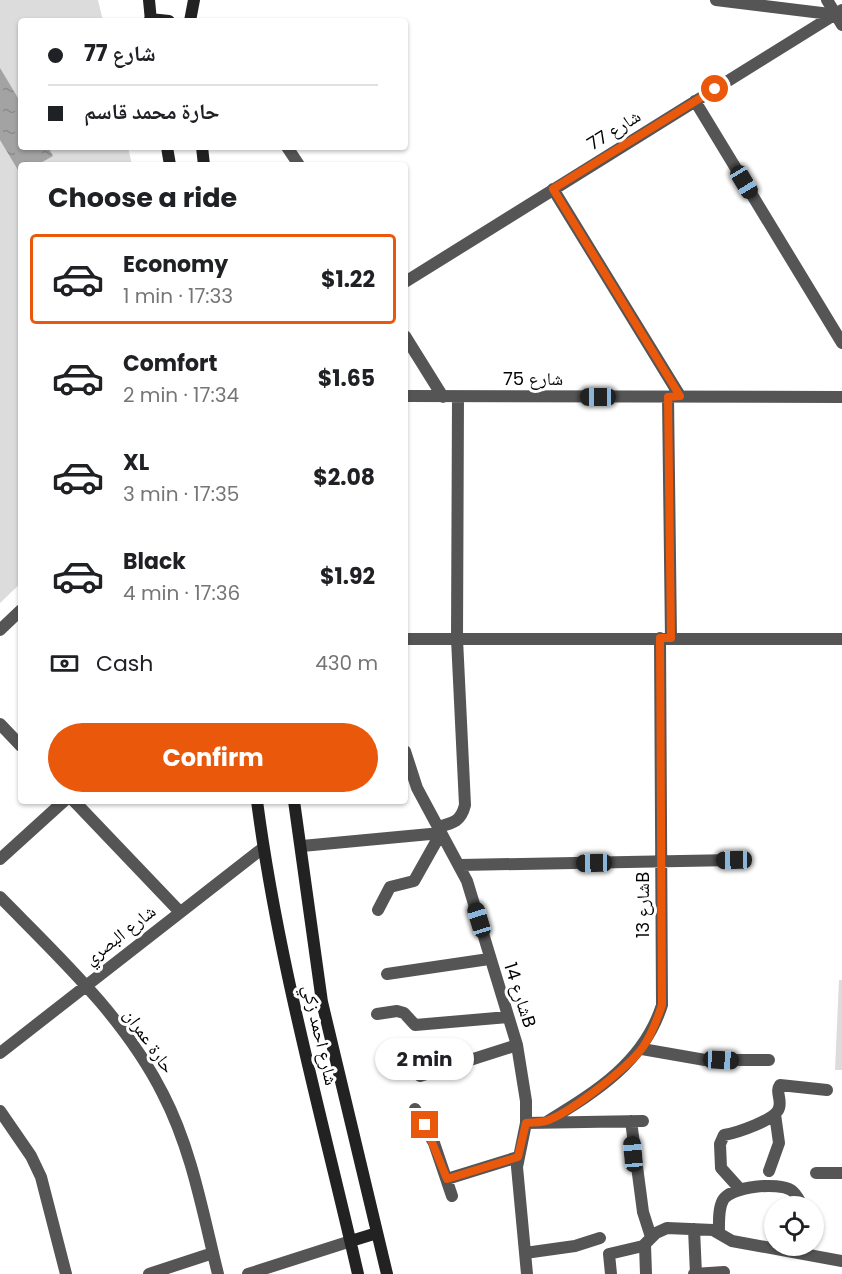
<!DOCTYPE html>
<meta charset="utf-8">
<style>
:root{--surface:#fff;--page:#f6f6f6;--text:#202124;--muted:#757577;--line:#e0e0e0;--accent:#ea580c}
body{margin:0;font-family:Poppins,"Noto Naskh Arabic",sans-serif;background:var(--page);color:var(--text);height:100vh;display:flex;flex-direction:column;font-size:22px;white-space:nowrap}
*{box-sizing:border-box;margin:0}
p{font-size:20px;color:var(--muted)}
.icon{flex:none;width:33px;height:33px;fill:none;stroke:currentColor;stroke-width:2;stroke-linecap:round;stroke-linejoin:round}
.map{position:relative;flex:1;overflow:hidden}
.panel{position:absolute;left:18px;top:162px;width:390px;height:642px;display:flex;flex-direction:column;background:var(--surface);border-radius:6px;box-shadow:0 2px 4px #0004}
.panel>*{flex:none}
.banner{position:absolute;left:18px;top:18px;width:390px;height:132px;border-radius:6px;box-shadow:0 2px 4px #0004;display:grid;align-content:center;height:132px;padding:0 30px;background:var(--surface)}
.fabs{position:absolute;left:764px;top:1196px;display:grid;gap:12px}
.fabs a{display:grid;place-items:center;width:60px;height:60px;border-radius:50%;background:var(--surface);box-shadow:0 2px 4px #0004;font-size:30px}
.end{position:absolute;width:27px;height:27px;margin:-14px;border:8px solid #ea580c;background:#fff;box-shadow:0 0 0 3px #fff}
.from{border-radius:50%}
.bubble{position:absolute;height:42px;border-radius:21px;background:var(--surface);box-shadow:0 2px 4px #0004;font-size:20px;font-weight:700;line-height:42px;text-align:center}
.car{position:absolute;width:18px;height:36px;margin:-18px -9px;border-radius:8px;box-shadow:0 0 4px 2px #0007;background:linear-gradient(#222 24%,#8ab4d8 0 40%,#222 0 76%,#8ab4d8 0 86%,#222 0)}
.banner b{display:flex;align-items:center;gap:21px;height:57px;font-size:22px}
.banner b+b{border-top:2px solid var(--line)}
.banner i{width:15px;height:15px;background:var(--text)}
ul{padding:0;list-style:none}
li{display:flex;align-items:center;gap:18px;height:90px;margin:0 12px 9px;padding:0 18px;border:3px solid transparent;border-radius:6px}
li div{flex:1}
li b{display:block;font-size:22px}
li em{font-style:normal;font-weight:700}
li.on{border-color:var(--accent)}
li>.icon{width:54px;height:54px;stroke-width:1.5}
h2{padding:0 30px;font-size:27px;line-height:72px}
.pay{display:flex;align-items:center;gap:15px;height:66px;padding:0 30px;font-size:22px}
.pay p{margin-inline-start:auto}
.primary-button{display:flex;gap:12px;margin-top:auto;padding:12px 30px}
.primary-button a{flex:1;height:69px;border-radius:36px;background:var(--accent);color:#fff;font-size:24px;font-weight:700;line-height:69px;text-align:center}
.map>svg:first-child{display:block}
.park{fill:#dcdcdc}
.water{fill:url(#water-ripples)}
.lines{fill:none;stroke-linecap:round;stroke-linejoin:round}
.street{stroke:#555;stroke-width:12}
.secondary{stroke:#222;stroke-width:12}
.route{stroke:#ea580c;stroke-width:8}
.labels{text-anchor:middle;stroke-width:6;stroke-linejoin:round;paint-order:stroke}
.street-label{font-size:18px;fill:#000;stroke:#fff}
</style>
<div class="map">
<svg width="842" height="1274" viewBox="0 0 842 1274">
<defs>
<pattern id="water-ripples" width="26" height="14" patternUnits="userSpaceOnUse" patternTransform="scale(1.5)"><rect width="26" height="14" fill="#a3a3a3"/><path d="M2 4q2-2 4 0t4 0M15 11q2-2 4 0t4 0" fill="none" stroke="#8b8b8b"/></pattern>
</defs>
<rect width="100%" height="100%" fill="#fff"/>
<!-- park -->
<path class="park" d="M 0,0 L 98,0 L 103,21 L 21,21 L 21,147 L 128,147 L 132,165 L 21,165 L 21,583 L 0,603 Z
M 839,980 L 842,980 L 842,1070 L 835,1070 Z"/>
<!-- water -->
<path class="water" d="M 0,68 L 21,103 L 21,147 L 48,147 L 53,156 L 37,165 L 21,165 L 21,175 L 0,140 Z"/>
<g class="lines">
<!-- street -->
<path class="street" d="M 716,0 L 838,15
M 827,0 L 842,25
M 695,101 L 842,343
M 287,147 L 299,165
M 553,189 L 680,396
M 405,282 L 842,10
M 405,336 L 443,397
M 405,396 L 842,397
M 668,397 L 671,638
M 0,630 L 21,610
M 405,639 L 842,639
M 0,724 L 21,746
M 405,751 L 417,788 L 467,881 L 517,1045 L 526,1101 L 526,1123 L 517,1167 L 527,1274
M 74,801 L 179,911
M 438,827 C 454,823 461,821 465,805 L 457,639 L 458,397
M 302,846 L 441,833
M 0,859 L 64,801
M 461,865 L 734,860
M 0,897 C 59,957 125,1018 163,1094 C 192,1150 203,1214 218,1274
M 378,910 L 390,887 L 414,881 L 441,833
M 387,974 L 489,959
M 377,1014 L 397,1011 L 404,1013 L 415,1025 L 508,1017
M 642,1049 L 705,1060 L 769,1060
M 0,1053 L 263,848
M 420,1076 L 517,1045
M 415,1109 L 434,1143 L 452,1196
M 0,1111 L 31,1156 L 41,1177 L 66,1274
M 548,1121 C 597,1091 644,1062 662,1005 L 660,638
M 631,1121 L 643,1212 L 651,1237
M 526,1123 L 643,1121
M 769,1171 L 779,1143 L 775,1114
M 816,1173 L 842,1173
M 447,1179 L 518,1157
M 739,1188 L 721,1168 L 720,1144 L 724,1135 C 736,1133 776,1120 779,1108 C 782,1099 775,1092 780,1085 L 827,1090
M 694,1229 L 696,1274
M 719,1233 C 719,1223 718,1209 723,1200 C 732,1186 778,1182 791,1190 C 796,1193 799,1200 802,1205
M 645,1245 L 646,1274
M 525,1253 L 575,1246 L 600,1238
M 149,1274 L 213,1253
M 248,1274 L 351,1241
M 611,1274 L 609,1254 L 643,1246 L 656,1233 L 667,1228 L 713,1230 L 732,1241 L 842,1261
M 694,1274 L 724,1272"/>
<!-- secondary -->
<path class="secondary" d="M 149,0 L 151,21
M 150,19 L 169,21
M 190,21 L 194,0
M 167,147 L 170,165
M 202,147 L 204,165
M 257,801 C 278,961 322,1117 358,1274
M 294,801 L 322,1002 L 387,1274
M 351,1241 L 377,1233"/>
</g>
<g class="lines">
<!-- route -->
<path class="route" d="M 425,1125 L 447,1179 L 518,1157 L 526,1123 C 533,1122 542,1123 549,1120 C 573,1110 628,1068 643,1047 C 652,1034 657,1020 662,1005 L 660,638 L 671,638 L 668,397 L 680,396 L 553,189 L 715,89"/>
</g>
<g class="labels">
<!-- street labels -->
<g class="street-label">
<text transform="translate(614 130) rotate(-32)" y="6">شارع 77</text>
<text x="533" y="385">شارع 75</text>
<text transform="translate(643 905) rotate(-90)" y="6">شارع 13B</text>
<text transform="translate(120 935) rotate(-38)" y="6">شارع البصري</text>
<text transform="translate(520 995) rotate(72)" y="6">شارع 14B</text>
<text transform="translate(320 1035) rotate(77)" y="6">شارع احمد زكي</text>
<text transform="translate(149 1041) rotate(55)" y="6">حارة عمران</text>
</g>
</g>
</svg>
<div class="fabs">
<a><svg class="icon" aria-label="locate" viewBox="0 0 24 24"><circle cx="12" cy="12" r="6"/><path d="M12 2v4M12 18v4M2 12h4M18 12h4"/></svg></a>
</div>
<i class="end from" style="left:715px;top:89px"></i>
<i class="end" style="left:425px;top:1125px"></i>
<div class="bubble" style="left:375px;top:1038px;width:99px">2 min</div>
<i class="car" style="left:744px;top:182px;rotate:149deg"></i>
<i class="car" style="left:598px;top:397px;rotate:270deg"></i>
<i class="car" style="left:734px;top:860px;rotate:269deg"></i>
<i class="car" style="left:594px;top:863px;rotate:269deg"></i>
<i class="car" style="left:479px;top:920px;rotate:343deg"></i>
<i class="car" style="left:721px;top:1060px;rotate:93deg"></i>
<i class="car" style="left:633px;top:1154px;rotate:355deg"></i>
<div class="banner">
<b><i class="from"></i>شارع 77</b>
<b><i></i>حارة محمد قاسم</b>
</div>
<section class="panel">
<h2>Choose a ride</h2>
<ul>
<li class="on"><svg class="icon" aria-label="car" viewBox="0 0 24 24"><path d="M5 17H2v-5l4-1 3-4h7l3 4 3 1v5h-3M9 17h6M6 11h13"/><circle cx="7" cy="17" r="2"/><circle cx="17" cy="17" r="2"/></svg><div><b>Economy</b><p>1 min · 17:33</p></div><em>$1.22</em></li>
<li><svg class="icon" aria-label="car" viewBox="0 0 24 24"><path d="M5 17H2v-5l4-1 3-4h7l3 4 3 1v5h-3M9 17h6M6 11h13"/><circle cx="7" cy="17" r="2"/><circle cx="17" cy="17" r="2"/></svg><div><b>Comfort</b><p>2 min · 17:34</p></div><em>$1.65</em></li>
<li><svg class="icon" aria-label="car" viewBox="0 0 24 24"><path d="M5 17H2v-5l4-1 3-4h7l3 4 3 1v5h-3M9 17h6M6 11h13"/><circle cx="7" cy="17" r="2"/><circle cx="17" cy="17" r="2"/></svg><div><b>XL</b><p>3 min · 17:35</p></div><em>$2.08</em></li>
<li><svg class="icon" aria-label="car" viewBox="0 0 24 24"><path d="M5 17H2v-5l4-1 3-4h7l3 4 3 1v5h-3M9 17h6M6 11h13"/><circle cx="7" cy="17" r="2"/><circle cx="17" cy="17" r="2"/></svg><div><b>Black</b><p>4 min · 17:36</p></div><em>$1.92</em></li>
</ul>
<div class="pay"><svg class="icon" aria-label="cash" viewBox="0 0 24 24"><path d="M3 7h18v10H3z"/><circle cx="12" cy="12" r="2"/></svg>Cash<p>430 m</p></div>
<div class="primary-button"><a>Confirm</a></div>
</section>
</div>
